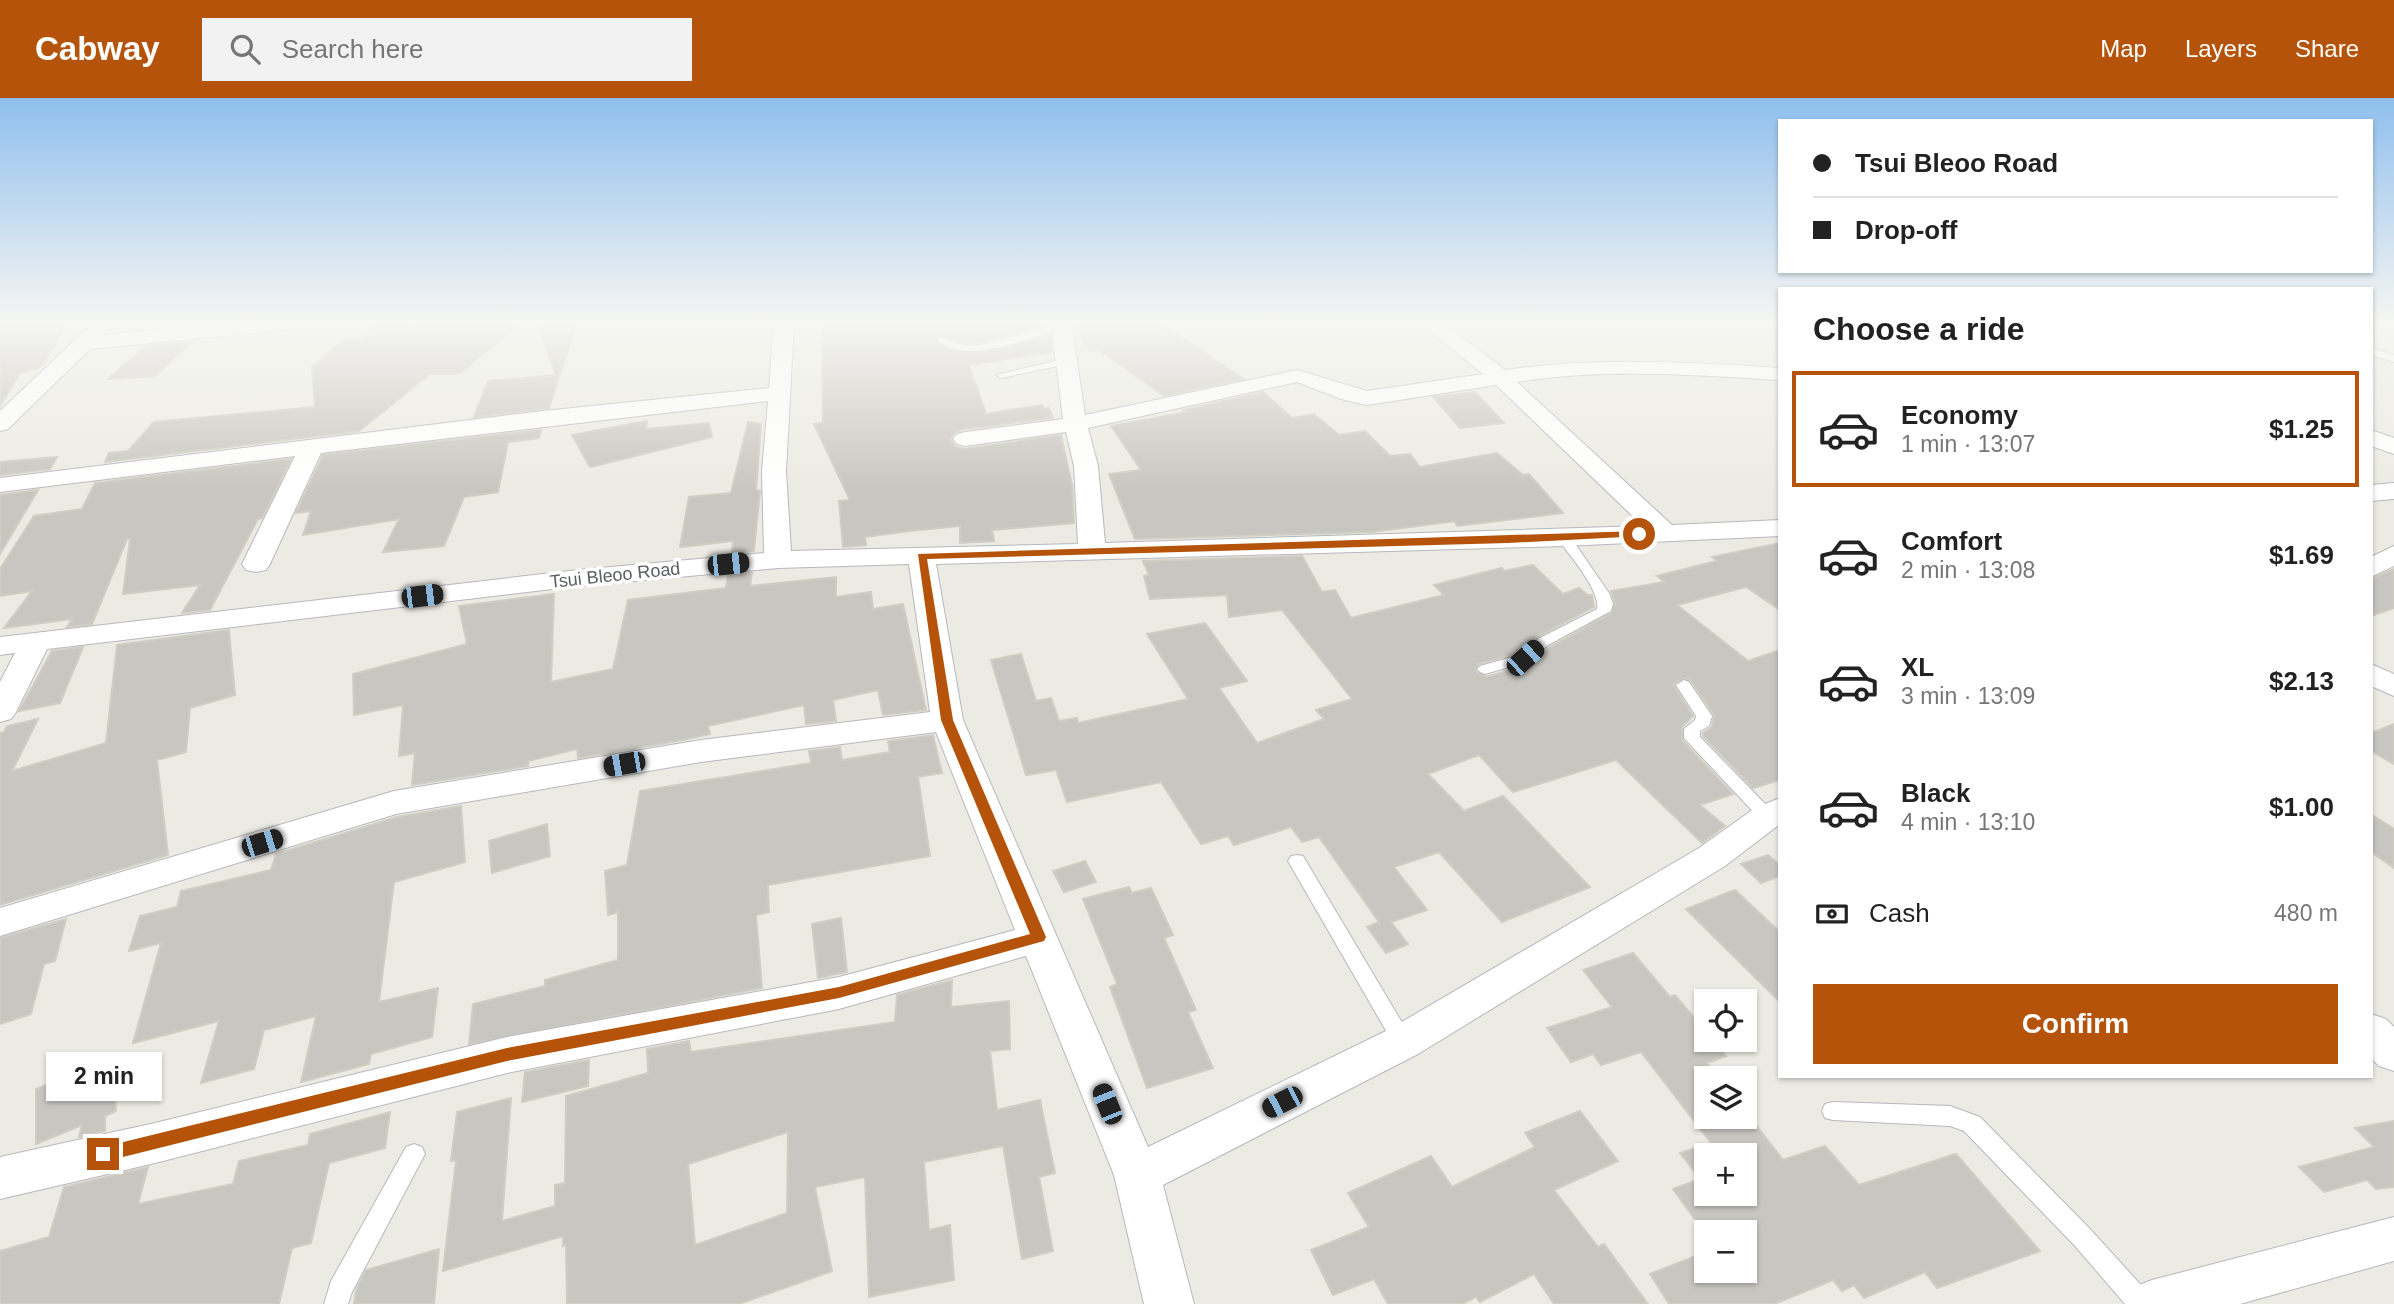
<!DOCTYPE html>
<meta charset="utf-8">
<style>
:root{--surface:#fff;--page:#f2f2f2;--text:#222;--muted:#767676;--line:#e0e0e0;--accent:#b45309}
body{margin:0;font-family:Helvetica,sans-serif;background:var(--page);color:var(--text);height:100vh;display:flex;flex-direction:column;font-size:26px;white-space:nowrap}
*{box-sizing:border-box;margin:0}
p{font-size:23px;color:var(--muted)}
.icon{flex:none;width:38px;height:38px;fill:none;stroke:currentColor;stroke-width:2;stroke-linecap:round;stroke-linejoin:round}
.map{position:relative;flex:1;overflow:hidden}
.drawer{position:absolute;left:1778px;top:189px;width:595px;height:791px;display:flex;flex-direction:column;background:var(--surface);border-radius:0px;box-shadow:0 2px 5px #0004}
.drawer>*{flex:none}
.guide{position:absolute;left:1778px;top:21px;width:595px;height:154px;border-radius:0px;box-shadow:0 2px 5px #0004;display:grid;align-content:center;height:154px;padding:0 35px;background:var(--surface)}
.tools{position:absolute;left:1694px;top:891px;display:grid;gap:14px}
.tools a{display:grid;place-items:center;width:63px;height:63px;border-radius:0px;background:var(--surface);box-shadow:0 2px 5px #0004;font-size:35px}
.end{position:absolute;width:32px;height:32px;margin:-16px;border:9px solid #b45309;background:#fff;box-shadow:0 0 0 4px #fff}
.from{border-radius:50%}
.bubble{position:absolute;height:49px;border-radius:0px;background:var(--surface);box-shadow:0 2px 5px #0004;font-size:23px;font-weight:800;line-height:49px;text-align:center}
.car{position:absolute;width:21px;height:42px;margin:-21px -10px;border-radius:9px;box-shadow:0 0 5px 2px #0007;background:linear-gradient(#222 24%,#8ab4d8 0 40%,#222 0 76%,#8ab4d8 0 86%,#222 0)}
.guide b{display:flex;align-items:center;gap:24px;height:66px;font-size:26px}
.guide b+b{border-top:2px solid var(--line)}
.guide i{width:18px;height:18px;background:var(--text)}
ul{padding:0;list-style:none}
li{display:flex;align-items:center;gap:21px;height:116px;margin:0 14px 10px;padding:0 21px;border:4px solid transparent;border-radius:0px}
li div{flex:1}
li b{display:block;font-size:26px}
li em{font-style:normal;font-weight:800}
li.selected{border-color:var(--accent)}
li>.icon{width:63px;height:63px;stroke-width:1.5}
h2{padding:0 35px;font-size:32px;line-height:84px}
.pay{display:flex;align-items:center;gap:18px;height:77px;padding:0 35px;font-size:26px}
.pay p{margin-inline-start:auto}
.cta{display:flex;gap:14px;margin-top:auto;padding:14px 35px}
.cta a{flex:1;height:80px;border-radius:0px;background:var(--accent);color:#fff;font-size:28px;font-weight:800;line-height:80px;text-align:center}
header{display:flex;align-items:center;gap:42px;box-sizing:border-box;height:98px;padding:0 35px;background:var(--accent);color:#fff}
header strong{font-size:33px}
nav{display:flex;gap:38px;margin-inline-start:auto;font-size:24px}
.search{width:490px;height:63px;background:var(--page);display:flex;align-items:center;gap:18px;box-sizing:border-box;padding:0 24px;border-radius:0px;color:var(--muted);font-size:26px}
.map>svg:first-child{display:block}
.building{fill:#c8c6c0;stroke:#d0cdc2;stroke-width:2;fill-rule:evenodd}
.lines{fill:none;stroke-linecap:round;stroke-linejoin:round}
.service-casing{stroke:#b5b8bc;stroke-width:2}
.minor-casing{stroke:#b5b8bc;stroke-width:2}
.service{fill:#fff;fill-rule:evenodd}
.minor{fill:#fff;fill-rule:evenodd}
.route{fill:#b45309}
.labels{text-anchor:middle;stroke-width:7;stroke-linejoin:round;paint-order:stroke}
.street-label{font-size:18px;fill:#5b5e62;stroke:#fff}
</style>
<header>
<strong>Cabway</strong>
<div class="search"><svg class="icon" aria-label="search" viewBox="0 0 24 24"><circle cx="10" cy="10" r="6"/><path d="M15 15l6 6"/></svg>Search here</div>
<nav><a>Map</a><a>Layers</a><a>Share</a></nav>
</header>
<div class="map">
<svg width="2394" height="1206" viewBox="0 0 2394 1206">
<rect width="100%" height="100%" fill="#ecebe3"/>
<!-- building -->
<path class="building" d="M 0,224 L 68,224 L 44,265 L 39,270 L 21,274 L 0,308 Z
M 410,224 L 408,229 L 451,224 L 521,224 L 459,276 L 430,276 L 359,333 L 105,364 L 109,355 L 128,353 L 154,324 L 315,309 L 312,269 L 345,241 L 366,241 L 372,226 Z
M 537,224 L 577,224 L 549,310 L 474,319 L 488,283 L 556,277 Z
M 822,224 L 1041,224 L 1045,227 L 981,244 L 967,245 L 943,237 L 935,244 L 950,252 L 983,255 L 1050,238 L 1052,254 L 969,267 L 986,316 L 1042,307 L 1044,311 L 1049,310 L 1053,320 L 964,331 L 955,334 L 950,341 L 956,349 L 965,351 L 1061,337 L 1072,387 L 1074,425 L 992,432 L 994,443 L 960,445 L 960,428 L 909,433 L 865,439 L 866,447 L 843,449 L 839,403 L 850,402 L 814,326 L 823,325 Z
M 1102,224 L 1158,224 L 1244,281 L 1164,298 L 1099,252 L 1090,253 L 1075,228 Z
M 192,244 L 155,278 L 108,281 L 146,248 Z
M 1263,294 L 1292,320 L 1314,316 L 1339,337 L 1365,333 L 1390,358 L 1410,356 L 1420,369 L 1497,355 L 1523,377 L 1529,376 L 1563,415 L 1457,428 L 1455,423 L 1372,434 L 1135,441 L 1109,376 L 1141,372 L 1111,328 L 1187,314 L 1183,312 Z
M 1475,294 L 1504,325 L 1460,330 L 1433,299 Z
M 647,323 L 646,331 L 709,325 L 712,339 L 590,369 L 572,337 Z
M 748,324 L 761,326 L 756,392 L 760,393 L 754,453 L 732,455 L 733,443 L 680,449 L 689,399 L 731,395 Z
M 541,332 L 539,340 L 508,344 L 498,394 L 464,399 L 444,448 L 383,454 L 399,421 L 303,437 L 311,413 L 296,415 L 323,357 Z
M 57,359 L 50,371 L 0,377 L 0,364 Z
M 291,361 L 262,420 L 258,421 L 210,512 L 182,515 L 200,487 L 123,496 L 130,441 L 127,441 L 92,526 L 67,529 L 72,521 L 4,530 L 32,493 L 0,498 L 0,471 L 34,418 L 82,411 L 95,385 Z
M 38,392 L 0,456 L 0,397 Z
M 1780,445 L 1780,512 L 1746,489 L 1677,507 L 1748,563 L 1780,552 L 1780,682 L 1753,690 L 1703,638 L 1703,635 L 1712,629 L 1714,617 L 1691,583 L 1685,580 L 1673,586 L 1693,618 L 1682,629 L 1682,642 L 1733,696 L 1700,707 L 1725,728 L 1702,745 L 1616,662 L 1513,694 L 1479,657 L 1428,676 L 1464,713 L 1503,698 L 1590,789 L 1502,824 L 1439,754 L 1394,769 L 1427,812 L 1391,824 L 1408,846 L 1386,855 L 1367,829 L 1379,824 L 1319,739 L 1302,744 L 1291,729 L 1234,747 L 1228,738 L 1201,746 L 1161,684 L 1067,704 L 1056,672 L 1026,677 L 991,562 L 1021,556 L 1036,603 L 1051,600 L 1059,623 L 1077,620 L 1078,625 L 1188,601 L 1147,536 L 1205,525 L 1247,583 L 1219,590 L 1257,645 L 1324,621 L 1316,612 L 1352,601 L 1282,512 L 1229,519 L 1227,497 L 1150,501 L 1144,478 L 1149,477 L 1143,463 L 1302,458 L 1322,494 L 1335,492 L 1351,520 L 1444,497 L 1434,487 L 1502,470 L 1504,473 L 1533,467 L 1563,496 L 1579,490 L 1588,497 L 1592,497 L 1594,509 L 1537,539 L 1519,555 L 1478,566 L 1475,573 L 1486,579 L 1531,566 L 1550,549 L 1612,515 L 1615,505 L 1611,493 L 1665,484 L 1657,478 L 1717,463 L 1712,459 Z
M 2394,471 L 2394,510 L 2371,518 L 2371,481 Z
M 752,475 L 750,488 L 836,479 L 836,499 L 871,494 L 873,511 L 903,506 L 926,612 L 883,617 L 878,592 L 833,602 L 836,623 L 806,626 L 804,607 L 708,628 L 710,636 L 683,642 L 578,660 L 577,651 L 528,663 L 528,668 L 412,687 L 415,655 L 399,658 L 403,607 L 354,617 L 353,576 L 467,546 L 459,508 L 554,496 L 551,584 L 613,571 L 628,502 L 726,490 L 728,477 Z
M 229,532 L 235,597 L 190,610 L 186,654 L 157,662 L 168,757 L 0,807 L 0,635 L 4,634 L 7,628 L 38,621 L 12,673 L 106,645 L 117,547 Z
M 83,549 L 60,605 L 19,613 L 52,553 Z
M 2394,626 L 2394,666 L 2371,653 L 2371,635 Z
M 933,637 L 942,675 L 918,679 L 930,758 L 768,787 L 769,814 L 756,817 L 762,890 L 469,946 L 473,906 L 545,888 L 545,882 L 618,862 L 618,814 L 608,817 L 605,773 L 627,767 L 640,693 L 811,665 L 809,653 L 840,649 L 842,662 L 890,654 L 888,643 Z
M 461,708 L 465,764 L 394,784 L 379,904 L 438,890 L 432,939 L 371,956 L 369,966 L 301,984 L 316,918 L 264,932 L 254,971 L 201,985 L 219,923 L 133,945 L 161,845 L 129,853 L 140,818 L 177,809 L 181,793 L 271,772 L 276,756 L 397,719 Z
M 2371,716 L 2394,731 L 2394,770 L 2371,754 Z
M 547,726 L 550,758 L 492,775 L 489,743 Z
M 1768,757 L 1780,767 L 1780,778 L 1761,785 L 1741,766 Z
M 1085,763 L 1096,784 L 1064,794 L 1053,773 Z
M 1129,789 L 1132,795 L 1151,790 L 1173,837 L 1164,840 L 1196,912 L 1188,914 L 1213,970 L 1147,990 L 1110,889 L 1117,886 L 1083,801 Z
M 1735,792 L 1780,834 L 1780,904 L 1686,811 Z
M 841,820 L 847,874 L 818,880 L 812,826 Z
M 66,821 L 55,863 L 44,866 L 31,916 L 0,926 L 0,840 Z
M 1633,855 L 1670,899 L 1675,897 L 1706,934 L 1706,942 L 1712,942 L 1726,958 L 1707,965 L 1719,980 L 1706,980 L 1706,1018 L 1745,1018 L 1745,1013 L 1783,1062 L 1825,1048 L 1859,1087 L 1956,1056 L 2040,1153 L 1937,1190 L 1925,1174 L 1864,1200 L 1854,1187 L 1842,1193 L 1833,1182 L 1774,1206 L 1669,1206 L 1650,1176 L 1706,1154 L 1706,1172 L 1745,1172 L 1745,1134 L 1706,1134 L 1706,1137 L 1673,1091 L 1700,1081 L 1680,1055 L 1711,1045 L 1641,954 L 1601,967 L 1593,956 L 1571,964 L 1547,930 L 1612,909 L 1583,872 ZM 1706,1057 L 1745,1057 L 1745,1096 L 1706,1096 Z
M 952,882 L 951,909 L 1009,903 L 1010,951 L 990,953 L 997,1012 L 1040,1002 L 1055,1075 L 1039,1079 L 1053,1153 L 1022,1161 L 1003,1048 L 924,1064 L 929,1132 L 950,1127 L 954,1182 L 869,1199 L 865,1079 L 815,1089 L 832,1173 L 739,1206 L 567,1206 L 566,1147 L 563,1148 L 563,1138 L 443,1173 L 456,1062 L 451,1063 L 457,1014 L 511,1000 L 502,1123 L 555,1108 L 555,1087 L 565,1085 L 566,998 L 648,975 L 647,951 L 689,943 L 691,954 L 895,924 L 897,897 ZM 788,1034 L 787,1115 L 695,1147 L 688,1066 Z
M 113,960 L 116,1013 L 105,1018 L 105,1033 L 79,1039 L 82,1027 L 36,1046 L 36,991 Z
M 589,962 L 588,988 L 522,1004 L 525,974 Z
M 1580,1013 L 1618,1063 L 1554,1092 L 1598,1149 L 1604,1146 L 1648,1206 L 1554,1206 L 1534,1176 L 1480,1204 L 1476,1199 L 1462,1206 L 1388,1206 L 1374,1181 L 1333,1197 L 1311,1152 L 1369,1129 L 1348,1095 L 1431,1058 L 1452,1089 L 1535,1049 L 1525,1035 Z
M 390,1014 L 385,1050 L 329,1065 L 311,1145 L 292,1150 L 279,1206 L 0,1206 L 0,1153 L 49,1139 L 64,1089 L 148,1069 L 138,1106 L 233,1086 L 239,1063 L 308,1047 L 310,1036 Z
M 2394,1023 L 2394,1089 L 2376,1091 L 2367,1082 L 2324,1094 L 2299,1069 L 2374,1049 L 2355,1030 Z
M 439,1151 L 434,1206 L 354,1206 L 356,1192 L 366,1172 Z"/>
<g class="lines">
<defs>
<path id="service" d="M 1062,225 L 1067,228 L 1066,230 C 1029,240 970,267 937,243 L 942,240 L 967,248 L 981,247 Z
M 2371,250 L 2394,257 L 2394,264 L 2371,257 Z
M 1068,260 L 1072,261 L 1072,265 L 1001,280 L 996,277 Z
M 1564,436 L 1569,437 L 1609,495 L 1613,506 L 1611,513 L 1548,547 L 1530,563 L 1485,576 L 1480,574 L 1477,571 L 1480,568 L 1520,557 L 1538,541 L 1597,511 C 1601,493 1568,455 1557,440 Z
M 1684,582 L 1689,584 L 1712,618 L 1709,628 L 1700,633 L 1700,639 L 1773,714 L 1776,718 L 1773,722 L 1761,722 L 1684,640 L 1684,631 L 1695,622 L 1696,618 L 1676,587 Z
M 1297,757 L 1303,758 L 1410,938 L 1413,944 L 1410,950 L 1403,953 L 1396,950 L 1288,763 L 1291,758 Z
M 1833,1004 L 1950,1008 L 1980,1019 L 2091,1132 L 2150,1197 L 2153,1206 L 2125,1206 L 2075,1148 L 1964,1033 L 1950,1028 L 1833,1022 L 1825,1020 L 1822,1013 L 1825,1006 Z
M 414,1046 L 422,1049 L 425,1056 L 352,1194 L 348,1206 L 324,1206 L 331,1183 L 406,1049 Z"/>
<path id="minor" d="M 100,224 L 109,230 L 103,237 L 237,224 L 313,224 L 303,230 L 90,251 L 8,331 L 0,333 L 0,313 L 92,226 Z
M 774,224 L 794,224 L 786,373 L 791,453 L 1078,446 L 1074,368 L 1066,334 L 965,348 L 957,346 L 953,341 L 957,336 L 965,334 L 1063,321 L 1051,224 L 1071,224 L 1085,317 L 1297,272 L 1367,293 L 1483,276 L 1419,224 L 1442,224 L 1505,272 C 1597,259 1688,264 1780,270 L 1780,282 C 1692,277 1605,270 1517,284 L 1672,427 L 1780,422 L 1780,438 L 1564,448 L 936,466 L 963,622 L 1148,1049 L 1388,932 L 1699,750 L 1755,710 L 1780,700 L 1780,726 L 1725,768 L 1418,956 L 1163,1087 L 1194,1206 L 1144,1206 L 1114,1077 L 1026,858 L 839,911 L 507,975 L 155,1065 L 0,1101 L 0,1059 L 155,1025 L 507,939 L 839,879 L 1015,832 L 936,634 L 701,664 L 396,716 L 0,838 L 0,810 L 394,693 L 701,642 L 930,614 L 909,466 L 778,470 L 578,488 L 47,551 L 16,614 L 11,621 L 0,624 L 0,584 L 15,555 L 0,557 L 0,539 L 578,472 L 764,455 L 762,373 L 768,303 L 321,355 L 270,466 L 266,472 L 256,474 L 246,472 L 242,466 L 295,358 L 0,394 L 0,380 L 543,313 L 769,290 ZM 1297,284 L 1341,301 L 1367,307 L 1496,287 L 1643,428 L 1105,445 L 1098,368 L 1088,330 Z
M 2371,332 L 2394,340 L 2394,356 L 2371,348 Z
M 2394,385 L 2394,401 L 2371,403 L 2371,387 Z
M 2394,448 L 2394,468 L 2371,479 L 2371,459 Z
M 2371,566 L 2394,576 L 2394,598 L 2371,588 Z
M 2371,916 L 2386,921 L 2394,929 L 2394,973 L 2379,968 L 2371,960 Z
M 2394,1119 L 2394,1163 L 2240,1206 L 2127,1206 L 2134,1189 L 2152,1182 Z"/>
</defs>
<!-- service casing -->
<use href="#service" class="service-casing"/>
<!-- minor casing -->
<use href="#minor" class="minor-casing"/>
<!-- service -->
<use href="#service" class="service"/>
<!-- minor -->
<use href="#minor" class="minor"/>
</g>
<!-- sky -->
<linearGradient id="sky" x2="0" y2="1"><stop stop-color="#8fbfee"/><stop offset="0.57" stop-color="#f6f6f2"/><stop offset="1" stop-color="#f6f6f2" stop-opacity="0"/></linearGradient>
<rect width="2394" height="393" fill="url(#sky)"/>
<!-- route -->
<path class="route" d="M 1639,433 L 1643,434 L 1643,438 L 1508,445 L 927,461 L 953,622 L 1046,839 L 1044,843 L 839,900 L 507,963 L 103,1064 L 97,1062 L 95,1056 L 97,1051 L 103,1049 L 507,950 L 839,889 L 1030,836 L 941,622 L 918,456 Z"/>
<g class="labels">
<!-- street labels -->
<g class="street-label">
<text transform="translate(615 477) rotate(-6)" y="6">Tsui Bleoo Road</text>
</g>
</g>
</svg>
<div class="tools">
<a><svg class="icon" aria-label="locate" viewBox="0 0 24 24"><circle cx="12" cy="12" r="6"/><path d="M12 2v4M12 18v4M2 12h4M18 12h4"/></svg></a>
<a><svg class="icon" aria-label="layers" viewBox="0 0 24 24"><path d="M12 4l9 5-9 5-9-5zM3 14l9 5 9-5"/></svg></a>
<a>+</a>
<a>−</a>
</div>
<i class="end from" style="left:1639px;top:436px"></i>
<i class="end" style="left:103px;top:1056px"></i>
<div class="bubble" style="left:46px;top:954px;width:116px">2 min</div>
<i class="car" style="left:728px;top:466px;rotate:84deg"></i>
<i class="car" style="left:422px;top:498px;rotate:83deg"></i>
<i class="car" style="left:1525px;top:560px;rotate:48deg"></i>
<i class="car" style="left:624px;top:666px;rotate:260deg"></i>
<i class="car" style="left:262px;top:745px;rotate:73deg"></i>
<i class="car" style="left:1282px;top:1004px;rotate:243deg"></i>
<i class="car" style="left:1107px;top:1006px;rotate:338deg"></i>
<div class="guide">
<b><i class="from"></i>Tsui Bleoo Road</b>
<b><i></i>Drop-off</b>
</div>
<section class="drawer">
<h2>Choose a ride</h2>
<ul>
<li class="selected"><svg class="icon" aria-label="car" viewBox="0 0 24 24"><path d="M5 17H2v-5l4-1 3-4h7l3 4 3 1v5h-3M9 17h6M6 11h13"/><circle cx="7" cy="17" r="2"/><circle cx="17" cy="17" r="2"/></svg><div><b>Economy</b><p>1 min · 13:07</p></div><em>$1.25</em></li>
<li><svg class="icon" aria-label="car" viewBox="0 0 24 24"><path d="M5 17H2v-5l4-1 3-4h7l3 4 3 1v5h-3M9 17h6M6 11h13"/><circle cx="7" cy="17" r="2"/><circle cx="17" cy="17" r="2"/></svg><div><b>Comfort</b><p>2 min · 13:08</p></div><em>$1.69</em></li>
<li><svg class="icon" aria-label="car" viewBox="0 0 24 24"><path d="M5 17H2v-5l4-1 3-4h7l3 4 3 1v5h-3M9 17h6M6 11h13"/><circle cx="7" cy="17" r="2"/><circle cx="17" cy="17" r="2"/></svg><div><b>XL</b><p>3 min · 13:09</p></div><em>$2.13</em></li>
<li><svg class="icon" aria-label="car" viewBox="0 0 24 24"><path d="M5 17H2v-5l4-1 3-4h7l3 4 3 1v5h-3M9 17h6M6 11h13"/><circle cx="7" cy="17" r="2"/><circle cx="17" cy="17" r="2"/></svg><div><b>Black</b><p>4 min · 13:10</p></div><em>$1.00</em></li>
</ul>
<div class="pay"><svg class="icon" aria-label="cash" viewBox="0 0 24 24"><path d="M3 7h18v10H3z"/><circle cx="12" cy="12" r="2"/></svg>Cash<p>480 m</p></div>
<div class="cta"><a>Confirm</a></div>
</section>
</div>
